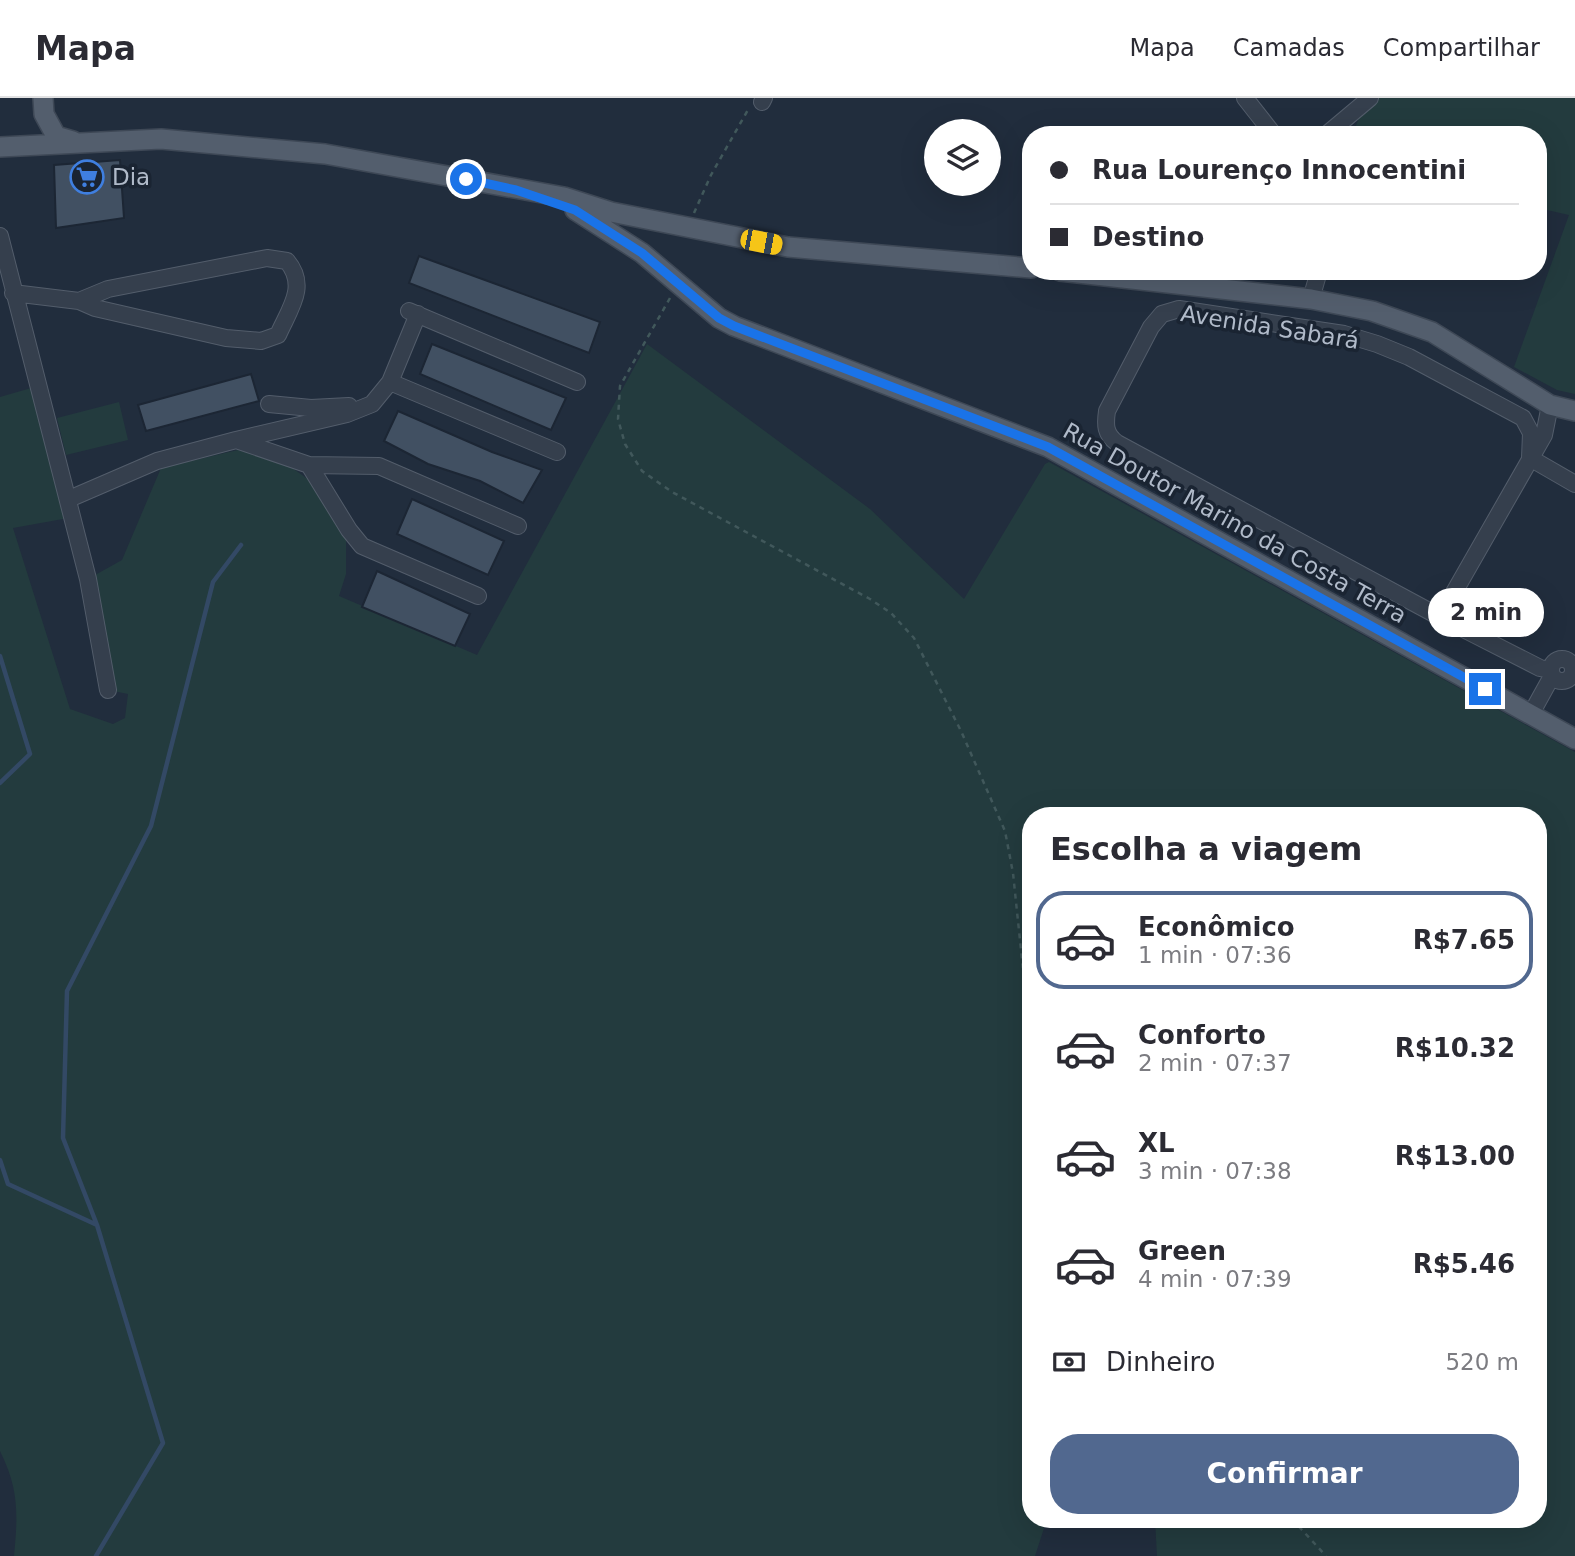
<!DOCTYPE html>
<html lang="pt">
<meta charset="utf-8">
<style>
:root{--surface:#fff;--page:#f2f2f3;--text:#2b2b33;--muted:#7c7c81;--line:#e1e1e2;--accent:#51688f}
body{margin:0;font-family:"DejaVu Sans",sans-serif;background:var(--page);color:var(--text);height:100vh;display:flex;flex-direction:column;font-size:26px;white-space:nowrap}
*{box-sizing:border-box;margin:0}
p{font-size:23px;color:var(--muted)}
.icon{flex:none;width:38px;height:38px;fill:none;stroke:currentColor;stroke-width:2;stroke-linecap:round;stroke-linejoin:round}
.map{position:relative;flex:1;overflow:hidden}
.side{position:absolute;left:1022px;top:709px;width:525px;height:721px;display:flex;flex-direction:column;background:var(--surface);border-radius:28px;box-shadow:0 7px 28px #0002}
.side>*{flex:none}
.banner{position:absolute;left:1022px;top:28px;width:525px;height:154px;border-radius:28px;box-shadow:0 7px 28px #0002;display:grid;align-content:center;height:154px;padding:0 28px;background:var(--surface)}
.buttons{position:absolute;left:924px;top:21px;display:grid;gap:14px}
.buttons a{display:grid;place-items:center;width:77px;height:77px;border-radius:50%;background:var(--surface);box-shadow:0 7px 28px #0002;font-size:35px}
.end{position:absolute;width:32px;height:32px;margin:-16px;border:9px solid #1a73e8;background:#fff;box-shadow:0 0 0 4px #fff}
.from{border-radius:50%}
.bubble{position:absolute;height:49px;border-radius:24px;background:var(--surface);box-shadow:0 7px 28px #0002;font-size:23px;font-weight:700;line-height:49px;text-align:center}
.car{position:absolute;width:21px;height:42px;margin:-21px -10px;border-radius:9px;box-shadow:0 0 5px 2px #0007;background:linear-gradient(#f5c518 24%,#345 0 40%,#f5c518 0 76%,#345 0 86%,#f5c518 0)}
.banner b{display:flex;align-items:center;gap:24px;height:66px;font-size:26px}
.banner b+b{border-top:2px solid var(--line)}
.banner i{width:18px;height:18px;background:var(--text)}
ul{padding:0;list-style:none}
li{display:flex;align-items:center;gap:21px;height:98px;margin:0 14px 10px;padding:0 14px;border:4px solid transparent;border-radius:28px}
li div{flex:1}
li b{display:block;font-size:26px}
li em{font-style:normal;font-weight:700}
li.selected{border-color:var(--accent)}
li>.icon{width:63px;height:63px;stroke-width:1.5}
h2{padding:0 28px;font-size:32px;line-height:84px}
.pay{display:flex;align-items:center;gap:18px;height:77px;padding:0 28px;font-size:26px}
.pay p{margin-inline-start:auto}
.button{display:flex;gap:14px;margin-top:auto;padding:14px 28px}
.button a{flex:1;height:80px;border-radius:28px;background:var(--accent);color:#fff;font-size:28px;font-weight:700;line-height:80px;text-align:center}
header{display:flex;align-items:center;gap:42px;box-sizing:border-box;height:98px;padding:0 35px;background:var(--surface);border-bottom:2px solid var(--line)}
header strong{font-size:33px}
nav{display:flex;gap:38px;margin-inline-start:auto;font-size:24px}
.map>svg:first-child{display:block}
.green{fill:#233b3e}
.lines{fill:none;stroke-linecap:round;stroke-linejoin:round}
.stream{stroke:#334965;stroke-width:4.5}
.building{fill:#415062;stroke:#1c2634;stroke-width:2}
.minor-casing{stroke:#535d6b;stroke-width:18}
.major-casing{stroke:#3e4856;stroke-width:22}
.path{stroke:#41585b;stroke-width:2.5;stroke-dasharray:5 5;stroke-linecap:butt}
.minor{stroke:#353f4d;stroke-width:16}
.major{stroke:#535e6d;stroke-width:19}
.route{stroke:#1a73e8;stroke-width:9}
.labels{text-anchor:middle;stroke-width:7;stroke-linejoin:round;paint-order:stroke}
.poi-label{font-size:23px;fill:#b0bac9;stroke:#1a2432;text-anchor:start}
.street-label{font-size:23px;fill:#b0bac9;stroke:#1a2432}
</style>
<header>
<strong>Mapa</strong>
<nav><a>Mapa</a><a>Camadas</a><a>Compartilhar</a></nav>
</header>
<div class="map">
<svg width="1575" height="1458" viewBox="0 0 1575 1458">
<rect width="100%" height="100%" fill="#212d3d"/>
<!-- green -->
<path class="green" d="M 1375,0 L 1575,0 L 1575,296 L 1557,292 L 1514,269 L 1569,117 L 1538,110 L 1538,37 L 1352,37 L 1363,11 Z
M 647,246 L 870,411 L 964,501 L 1045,366 L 1049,364 L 1575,654 L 1575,1458 L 1157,1458 L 1155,1421 L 1538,1421 L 1538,718 L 1031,718 L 1031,1421 L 1047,1421 L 1035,1458 L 14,1458 C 18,1416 19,1391 0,1353 L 0,299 L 38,288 L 74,419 L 13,430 L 70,611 L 113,626 L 125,620 L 128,596 L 108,592 L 88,481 L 122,462 L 161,370 L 238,352 L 284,364 L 309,382 L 346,439 L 346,476 L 339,498 L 477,557 Z
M 119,304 L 128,342 L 66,357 L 57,320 Z"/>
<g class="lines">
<!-- stream -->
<path class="stream" d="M 0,558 L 30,656 L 0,685
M 0,1062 L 8,1086 L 97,1127 L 163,1345 L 96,1458
M 97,1127 L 63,1040 L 67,893 L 151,728 L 213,484 L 241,447"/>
</g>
<!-- building -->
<path class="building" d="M 120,62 L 124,120 L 56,130 L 54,67 Z
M 419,158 L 600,224 L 589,255 L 409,185 Z
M 432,246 L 566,300 L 551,332 L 420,276 Z
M 251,276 L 259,303 L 146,333 L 138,307 Z
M 398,313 L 492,354 L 542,372 L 523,405 L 480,383 L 428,366 L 384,343 Z
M 412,401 L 504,443 L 488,477 L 397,436 Z
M 377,473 L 470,516 L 455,548 L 362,509 Z"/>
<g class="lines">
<defs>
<path id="minor" d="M 1245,0 L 1274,37
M 762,4 L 764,0
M 1326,37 L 1370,0
M 0,138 L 88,481 L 108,592
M 13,195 L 79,203 L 95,210 L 226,240 L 261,243 L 278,237 C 290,210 308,188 287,163 L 267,160 L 108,191 L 79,203
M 1311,201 L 1319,173
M 409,213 L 577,284
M 418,216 L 390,284 L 557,354
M 269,306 L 311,310 L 349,308
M 236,342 L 347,316 L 372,306 L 390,284
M 1530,360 L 1531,335 L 1523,320 L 1409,259 L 1377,246 L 1344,236 L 1179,211 L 1162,216 L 1151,229 L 1107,313 C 1105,327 1105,336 1117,345 L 1440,519 L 1540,570 L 1550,572
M 1530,360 L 1575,386
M 309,367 L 379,368 L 518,428
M 69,401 L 157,363 L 236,342 L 309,367 L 349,432 L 362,448 L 478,498
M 1440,519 L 1544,337 L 1550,307
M1551 572a11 11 0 1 1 22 0a11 11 0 1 1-22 0Z
M 1531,616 L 1552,578"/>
<path id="major" d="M 43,0 L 44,16 L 56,38 L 73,43
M 0,49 L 161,41 L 325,56 L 564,99 L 611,114 L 788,149 L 1031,170
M 575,112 L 642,155 L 719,220 L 734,228 L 1048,349 L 1575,641
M 1060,173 L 1311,201 L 1372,213 L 1432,234 L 1550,307 L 1575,313"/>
</defs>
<!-- minor casing -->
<use href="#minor" class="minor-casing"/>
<!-- major casing -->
<use href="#major" class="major-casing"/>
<!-- path -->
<path class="path" d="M 694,115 L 711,77 L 749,10
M 670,200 L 620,288 L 618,321 L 625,346 L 642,373 L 672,394 L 870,501 L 891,515 L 914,540 L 961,633 L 1005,733 L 1013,775 L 1031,948
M 1292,1421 L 1326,1458"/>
<!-- minor -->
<use href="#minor" class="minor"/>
<!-- major -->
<use href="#major" class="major"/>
</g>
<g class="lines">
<!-- route -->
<path class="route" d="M 466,81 L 516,92 L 575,112 L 642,155 L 719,220 L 734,228 L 1048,349 L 1485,591"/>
</g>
<!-- icons -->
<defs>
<symbol id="supermarket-ring" viewBox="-11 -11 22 22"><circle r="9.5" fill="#1a2432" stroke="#3f7fe0" stroke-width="1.5"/><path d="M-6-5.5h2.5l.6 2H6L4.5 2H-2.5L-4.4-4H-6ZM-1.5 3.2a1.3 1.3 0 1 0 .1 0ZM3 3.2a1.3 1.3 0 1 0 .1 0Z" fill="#3f7fe0"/></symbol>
</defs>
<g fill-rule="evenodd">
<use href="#supermarket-ring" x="68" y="60" width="38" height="38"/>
</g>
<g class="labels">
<!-- poi labels -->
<g class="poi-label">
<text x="112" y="87">Dia</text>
</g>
<!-- street labels -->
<g class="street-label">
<text transform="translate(1270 229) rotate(9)" y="8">Avenida Sabará</text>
<text transform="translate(1235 425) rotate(29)" y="8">Rua Doutor Marino da Costa Terra</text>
</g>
</g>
</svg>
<div class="buttons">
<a><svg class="icon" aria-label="layers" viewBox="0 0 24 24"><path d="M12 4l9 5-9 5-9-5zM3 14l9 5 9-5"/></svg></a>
</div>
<i class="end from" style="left:466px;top:81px"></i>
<i class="end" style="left:1485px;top:591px"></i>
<div class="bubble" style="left:1428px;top:490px;width:116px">2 min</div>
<i class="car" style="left:761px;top:144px;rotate:101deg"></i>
<div class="banner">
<b><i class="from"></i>Rua Lourenço Innocentini</b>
<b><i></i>Destino</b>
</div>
<section class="side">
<h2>Escolha a viagem</h2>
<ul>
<li class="selected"><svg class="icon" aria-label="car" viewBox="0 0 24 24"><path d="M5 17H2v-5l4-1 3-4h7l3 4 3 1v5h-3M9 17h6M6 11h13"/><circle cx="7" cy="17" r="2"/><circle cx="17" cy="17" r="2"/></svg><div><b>Econômico</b><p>1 min · 07:36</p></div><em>R$7.65</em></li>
<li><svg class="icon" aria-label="car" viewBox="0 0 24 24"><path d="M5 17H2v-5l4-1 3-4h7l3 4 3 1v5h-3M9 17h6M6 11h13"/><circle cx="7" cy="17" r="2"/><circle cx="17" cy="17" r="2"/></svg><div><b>Conforto</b><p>2 min · 07:37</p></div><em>R$10.32</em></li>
<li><svg class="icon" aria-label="car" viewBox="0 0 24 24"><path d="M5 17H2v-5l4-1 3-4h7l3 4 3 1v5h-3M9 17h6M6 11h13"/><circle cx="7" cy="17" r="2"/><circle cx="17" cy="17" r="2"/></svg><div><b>XL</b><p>3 min · 07:38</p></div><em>R$13.00</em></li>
<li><svg class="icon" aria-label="car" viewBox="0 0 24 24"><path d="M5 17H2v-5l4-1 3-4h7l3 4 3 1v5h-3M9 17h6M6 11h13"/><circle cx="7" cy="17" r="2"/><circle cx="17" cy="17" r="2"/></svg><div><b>Green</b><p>4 min · 07:39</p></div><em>R$5.46</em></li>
</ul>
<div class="pay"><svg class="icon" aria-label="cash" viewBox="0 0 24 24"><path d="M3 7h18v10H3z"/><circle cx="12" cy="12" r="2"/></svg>Dinheiro<p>520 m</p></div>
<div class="button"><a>Confirmar</a></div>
</section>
</div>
